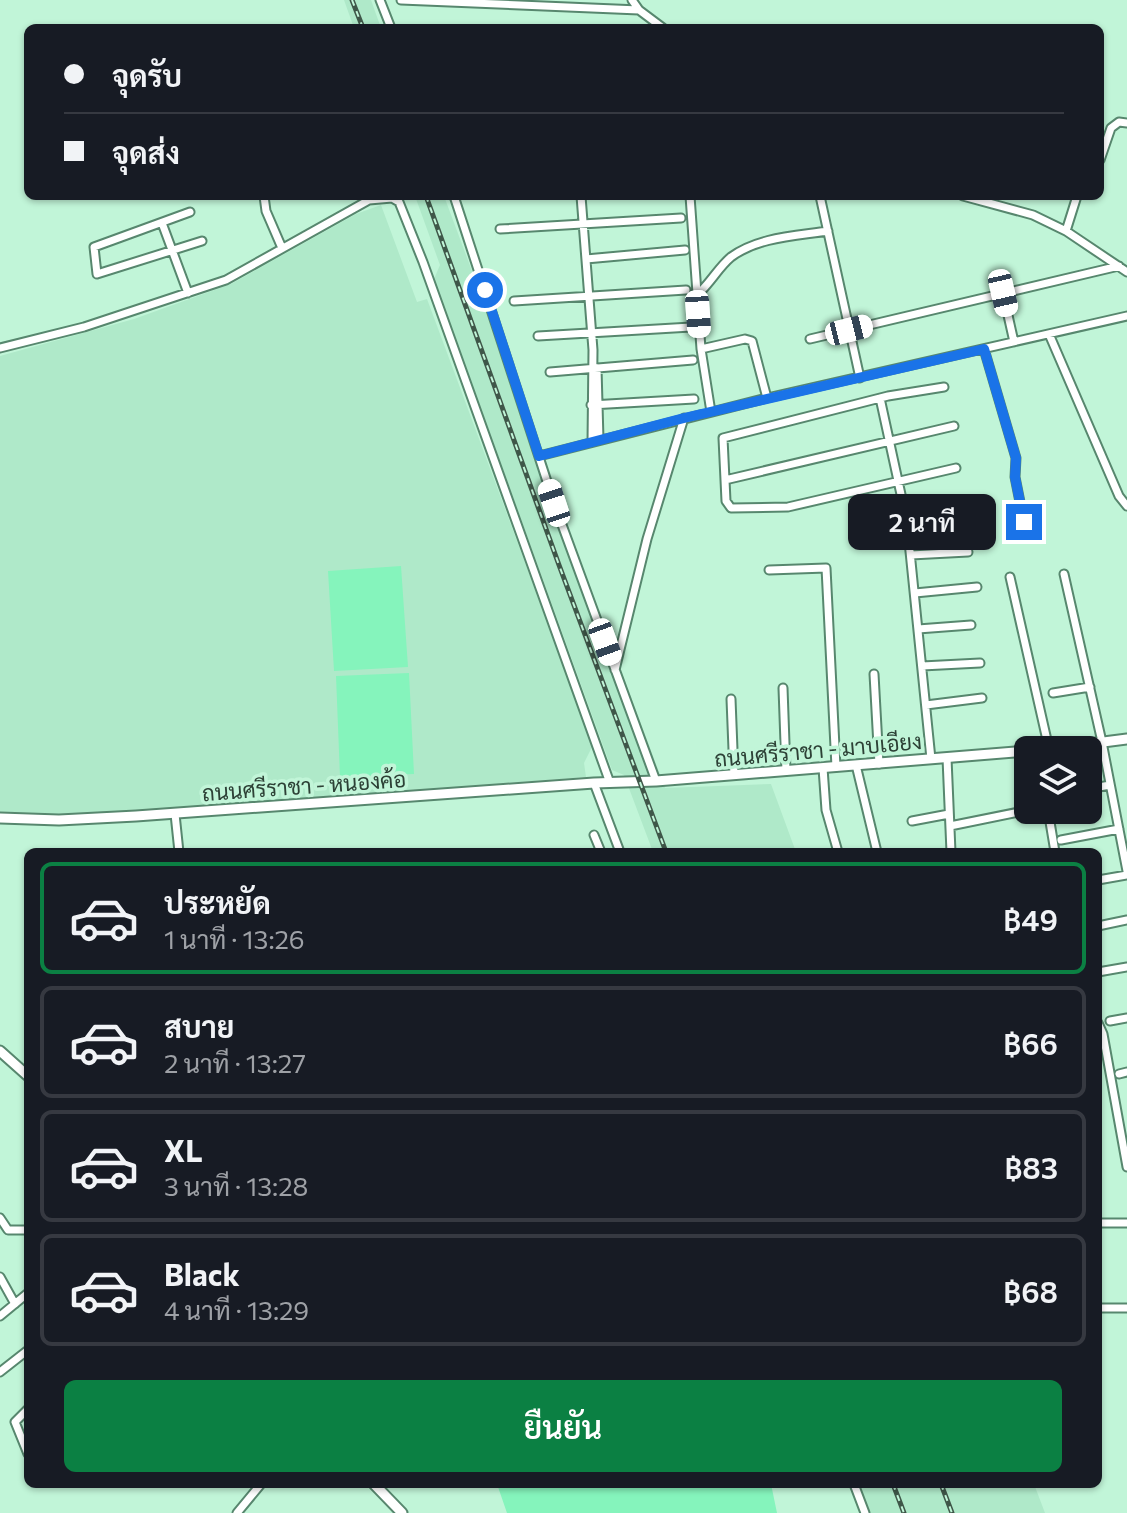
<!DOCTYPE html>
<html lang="th">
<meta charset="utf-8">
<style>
:root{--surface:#171b24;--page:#20242c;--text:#f1f3f6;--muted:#9ea1a6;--line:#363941;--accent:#0b8043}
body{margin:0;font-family:Commissioner,Sarabun,sans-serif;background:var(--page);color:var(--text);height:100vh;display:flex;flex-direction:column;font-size:30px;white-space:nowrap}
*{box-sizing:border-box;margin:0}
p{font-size:26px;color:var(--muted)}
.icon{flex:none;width:44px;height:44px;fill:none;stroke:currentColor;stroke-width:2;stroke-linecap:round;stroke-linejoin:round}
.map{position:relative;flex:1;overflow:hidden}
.panel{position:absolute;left:24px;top:848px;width:1078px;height:640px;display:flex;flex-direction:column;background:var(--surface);border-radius:12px;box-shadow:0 2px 6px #0004}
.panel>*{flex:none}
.hud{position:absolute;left:24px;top:24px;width:1080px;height:176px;border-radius:12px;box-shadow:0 2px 6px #0004;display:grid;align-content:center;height:176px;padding:0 40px;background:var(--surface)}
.fabs{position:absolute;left:1014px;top:736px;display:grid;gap:16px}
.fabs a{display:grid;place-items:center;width:88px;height:88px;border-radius:12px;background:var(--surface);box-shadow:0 2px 6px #0004;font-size:40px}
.end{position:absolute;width:36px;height:36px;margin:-18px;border:10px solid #1a73e8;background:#fff;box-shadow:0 0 0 4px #fff}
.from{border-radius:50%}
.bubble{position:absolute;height:56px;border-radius:12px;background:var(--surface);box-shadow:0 2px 6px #0004;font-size:26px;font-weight:600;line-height:56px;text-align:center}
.car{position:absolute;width:24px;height:48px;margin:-24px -12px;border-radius:10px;box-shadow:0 0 6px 2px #0007;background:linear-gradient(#fff 24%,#345 0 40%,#fff 0 76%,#345 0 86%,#fff 0)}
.hud b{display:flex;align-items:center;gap:28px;height:76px;font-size:30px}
.hud b+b{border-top:2px solid var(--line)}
.hud i{width:20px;height:20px;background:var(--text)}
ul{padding:14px 0 0;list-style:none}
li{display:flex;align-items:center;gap:24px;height:112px;margin:0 16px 12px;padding:0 24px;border:4px solid var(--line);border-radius:12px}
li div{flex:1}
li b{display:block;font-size:30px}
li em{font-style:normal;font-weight:600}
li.current{border-color:var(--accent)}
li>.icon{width:72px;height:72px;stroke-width:1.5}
.button{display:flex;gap:16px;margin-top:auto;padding:16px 40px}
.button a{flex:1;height:92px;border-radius:12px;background:var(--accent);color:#fff;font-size:32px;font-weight:600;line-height:92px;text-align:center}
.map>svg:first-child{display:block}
.built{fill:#afe9c9}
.green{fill:#85f4bc}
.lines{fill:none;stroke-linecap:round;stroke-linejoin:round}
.minor-casing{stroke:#57876e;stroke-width:11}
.secondary-casing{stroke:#57876e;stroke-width:13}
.minor{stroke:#fff;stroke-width:7}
.secondary{stroke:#fff;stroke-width:9}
.rail-casing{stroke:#3f5749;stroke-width:5}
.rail{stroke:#c1f5d8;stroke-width:2;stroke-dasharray:6;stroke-linecap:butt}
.route{stroke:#1a73e8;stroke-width:10}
.labels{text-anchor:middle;stroke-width:7;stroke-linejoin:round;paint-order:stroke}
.street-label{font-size:22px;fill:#2d4136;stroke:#c1f5d8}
</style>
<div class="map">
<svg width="1127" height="1513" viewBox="0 0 1127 1513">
<rect width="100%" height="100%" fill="#c1f5d8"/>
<!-- built -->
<path class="built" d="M 344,0 L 371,0 L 381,28 L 354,28 Z
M 415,196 L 444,196 L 665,788 L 771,784 L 796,852 L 653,852 L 624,775 L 612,770 L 434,279 L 440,265 Z
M 381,205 L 417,302 L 427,299 L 593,745 L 584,763 L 586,777 L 123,813 L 65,816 L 0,814 L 0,356 L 134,319 L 231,284 L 356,214 Z
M 858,1484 L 1034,1484 L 1045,1513 L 869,1513 Z"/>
<!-- green -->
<path class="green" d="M 401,566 L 408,667 L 334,671 L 328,571 Z
M 409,673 L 414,774 L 340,777 L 336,676 Z
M 497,1484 L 771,1484 L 777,1513 L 507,1513 Z"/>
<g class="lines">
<defs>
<path id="minor" d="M 380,0 L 391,28
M 401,0 L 639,10
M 632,0 L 639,10 L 663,28
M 1100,160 L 1111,128 L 1119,122 L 1127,123
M 264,196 L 266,211 L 282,248
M 454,196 L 554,503 L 656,781
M 581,196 L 593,350 L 592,442
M 690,196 L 701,349 L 711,412
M 820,196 L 860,378
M 963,196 L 1033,215 L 1066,231 L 1127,272
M 190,212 L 94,247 L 97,274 L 202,241
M 162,223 L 188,293
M 500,229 L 681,218
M 1066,231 L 1077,196
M 586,259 L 685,250
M 697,291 L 702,290 C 712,280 720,266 731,257 C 758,237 796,236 828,231
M 1003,293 L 1014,342
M 514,301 L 686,290
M 1049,334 L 1119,496 L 1127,506
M 538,336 L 691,327
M 810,339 L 1119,266
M 0,348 L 84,327 L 226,280 L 369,200 L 392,198 L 399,202 L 423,262 L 610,783
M 701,349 L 745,339 L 752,341 L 767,398
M 984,349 L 1016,458 L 1015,477 L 1024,522
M 597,368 L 599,440
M 550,372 L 693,360
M 944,387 L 888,396 L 723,438 L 726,501 L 731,508 L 788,507 L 956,468
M 880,398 L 907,522 L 931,759
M 591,405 L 694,399
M 539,456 L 767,398 L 1127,316
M 725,480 L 954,426
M 907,522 L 962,516
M 911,555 L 968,552
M 769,570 L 826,568 L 836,767
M 1064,574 L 1102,742 L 1127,871
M 1010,577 L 1049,749
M 915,593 L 977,587
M 918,629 L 971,625
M 922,666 L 980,663
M 615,670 L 647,539 L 684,418
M 874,674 L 879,764
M 783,688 L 786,771
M 1053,693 L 1090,687
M 731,699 L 734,775
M 926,705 L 982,698
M 947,758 L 951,852
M 856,765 L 877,852
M 823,768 L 826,810 L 838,852
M 594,783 L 620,852
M 1088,789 L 1110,785
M 1048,810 L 1055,852
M 175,814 L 179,852
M 912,821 L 949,814
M 950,826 L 1029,810
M 594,835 L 601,852
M 1061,840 L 1119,829
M 1098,880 L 1127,875
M 1098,926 L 1127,920
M 1098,972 L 1127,967
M 1110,1021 L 1127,1018
M 1098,1023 L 1103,1034 L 1127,1167
M 1119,1074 L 1127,1072
M 0,1218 L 8,1230 L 28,1230
M 1098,1223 L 1127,1223
M 0,1277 L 15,1304
M 1098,1308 L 1127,1308
M 0,1316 L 28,1293
M 0,1372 L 28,1350
M 28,1409 L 15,1422 L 28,1454
M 854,1484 L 865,1513
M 237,1513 L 261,1484"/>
<path id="secondary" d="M 1041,750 L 1127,739
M 0,818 L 59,820 L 136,816 L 594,783 L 656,781 L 1028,751
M 0,1051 L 28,1076
M 374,1484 L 402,1513"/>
</defs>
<!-- minor casing -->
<use href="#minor" class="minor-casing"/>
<!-- secondary casing -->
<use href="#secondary" class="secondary-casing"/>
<!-- minor -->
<use href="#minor" class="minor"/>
<!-- secondary -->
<use href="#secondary" class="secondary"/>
<defs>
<path id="rail" d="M 352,0 L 363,28
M 426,196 L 559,565 L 666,852
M 893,1484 L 904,1513
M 941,1484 L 952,1513"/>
</defs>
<!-- rail casing -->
<use href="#rail" class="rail-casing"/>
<!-- rail -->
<use href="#rail" class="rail"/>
</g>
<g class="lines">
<!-- route -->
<path class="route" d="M 485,290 L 539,456 L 684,418 L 984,349 L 1016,458 L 1015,477 L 1024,522"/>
</g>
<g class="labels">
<!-- street labels -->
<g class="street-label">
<text transform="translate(818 750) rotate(-5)" y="8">ถนนศรีราชา - มาบเอียง</text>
<text transform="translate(304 786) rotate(-4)" y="8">ถนนศรีราชา - หนองค้อ</text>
</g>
</g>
</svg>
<div class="fabs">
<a><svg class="icon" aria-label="layers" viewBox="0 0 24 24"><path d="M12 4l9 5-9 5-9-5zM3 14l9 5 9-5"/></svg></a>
</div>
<i class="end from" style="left:485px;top:290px"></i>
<i class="end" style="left:1024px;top:522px"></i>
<div class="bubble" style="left:848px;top:494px;width:148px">2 นาที</div>
<i class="car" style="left:1003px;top:293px;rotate:167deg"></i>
<i class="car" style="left:698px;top:314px;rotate:176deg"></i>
<i class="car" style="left:849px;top:330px;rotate:76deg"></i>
<i class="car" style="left:554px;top:503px;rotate:342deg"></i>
<i class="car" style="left:605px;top:642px;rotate:160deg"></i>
<div class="hud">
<b><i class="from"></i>จุดรับ</b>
<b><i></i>จุดส่ง</b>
</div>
<section class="panel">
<ul>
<li class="current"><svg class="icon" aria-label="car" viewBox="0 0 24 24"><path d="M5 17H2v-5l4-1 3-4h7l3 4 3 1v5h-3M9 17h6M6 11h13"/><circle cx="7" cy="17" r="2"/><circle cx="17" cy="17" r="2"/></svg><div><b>ประหยัด</b><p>1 นาที · 13:26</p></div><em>฿49</em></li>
<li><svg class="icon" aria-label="car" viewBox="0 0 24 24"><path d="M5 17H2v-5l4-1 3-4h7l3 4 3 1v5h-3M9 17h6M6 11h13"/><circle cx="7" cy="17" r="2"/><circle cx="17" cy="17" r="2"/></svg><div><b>สบาย</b><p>2 นาที · 13:27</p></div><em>฿66</em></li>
<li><svg class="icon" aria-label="car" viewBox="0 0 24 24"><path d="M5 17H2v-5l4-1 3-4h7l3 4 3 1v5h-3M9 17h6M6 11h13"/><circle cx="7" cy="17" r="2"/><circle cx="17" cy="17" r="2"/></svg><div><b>XL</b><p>3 นาที · 13:28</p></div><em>฿83</em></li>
<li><svg class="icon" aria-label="car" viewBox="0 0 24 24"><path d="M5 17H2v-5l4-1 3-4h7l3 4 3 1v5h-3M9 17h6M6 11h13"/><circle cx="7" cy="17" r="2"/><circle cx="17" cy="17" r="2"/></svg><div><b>Black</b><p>4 นาที · 13:29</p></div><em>฿68</em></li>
</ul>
<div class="button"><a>ยืนยัน</a></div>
</section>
</div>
